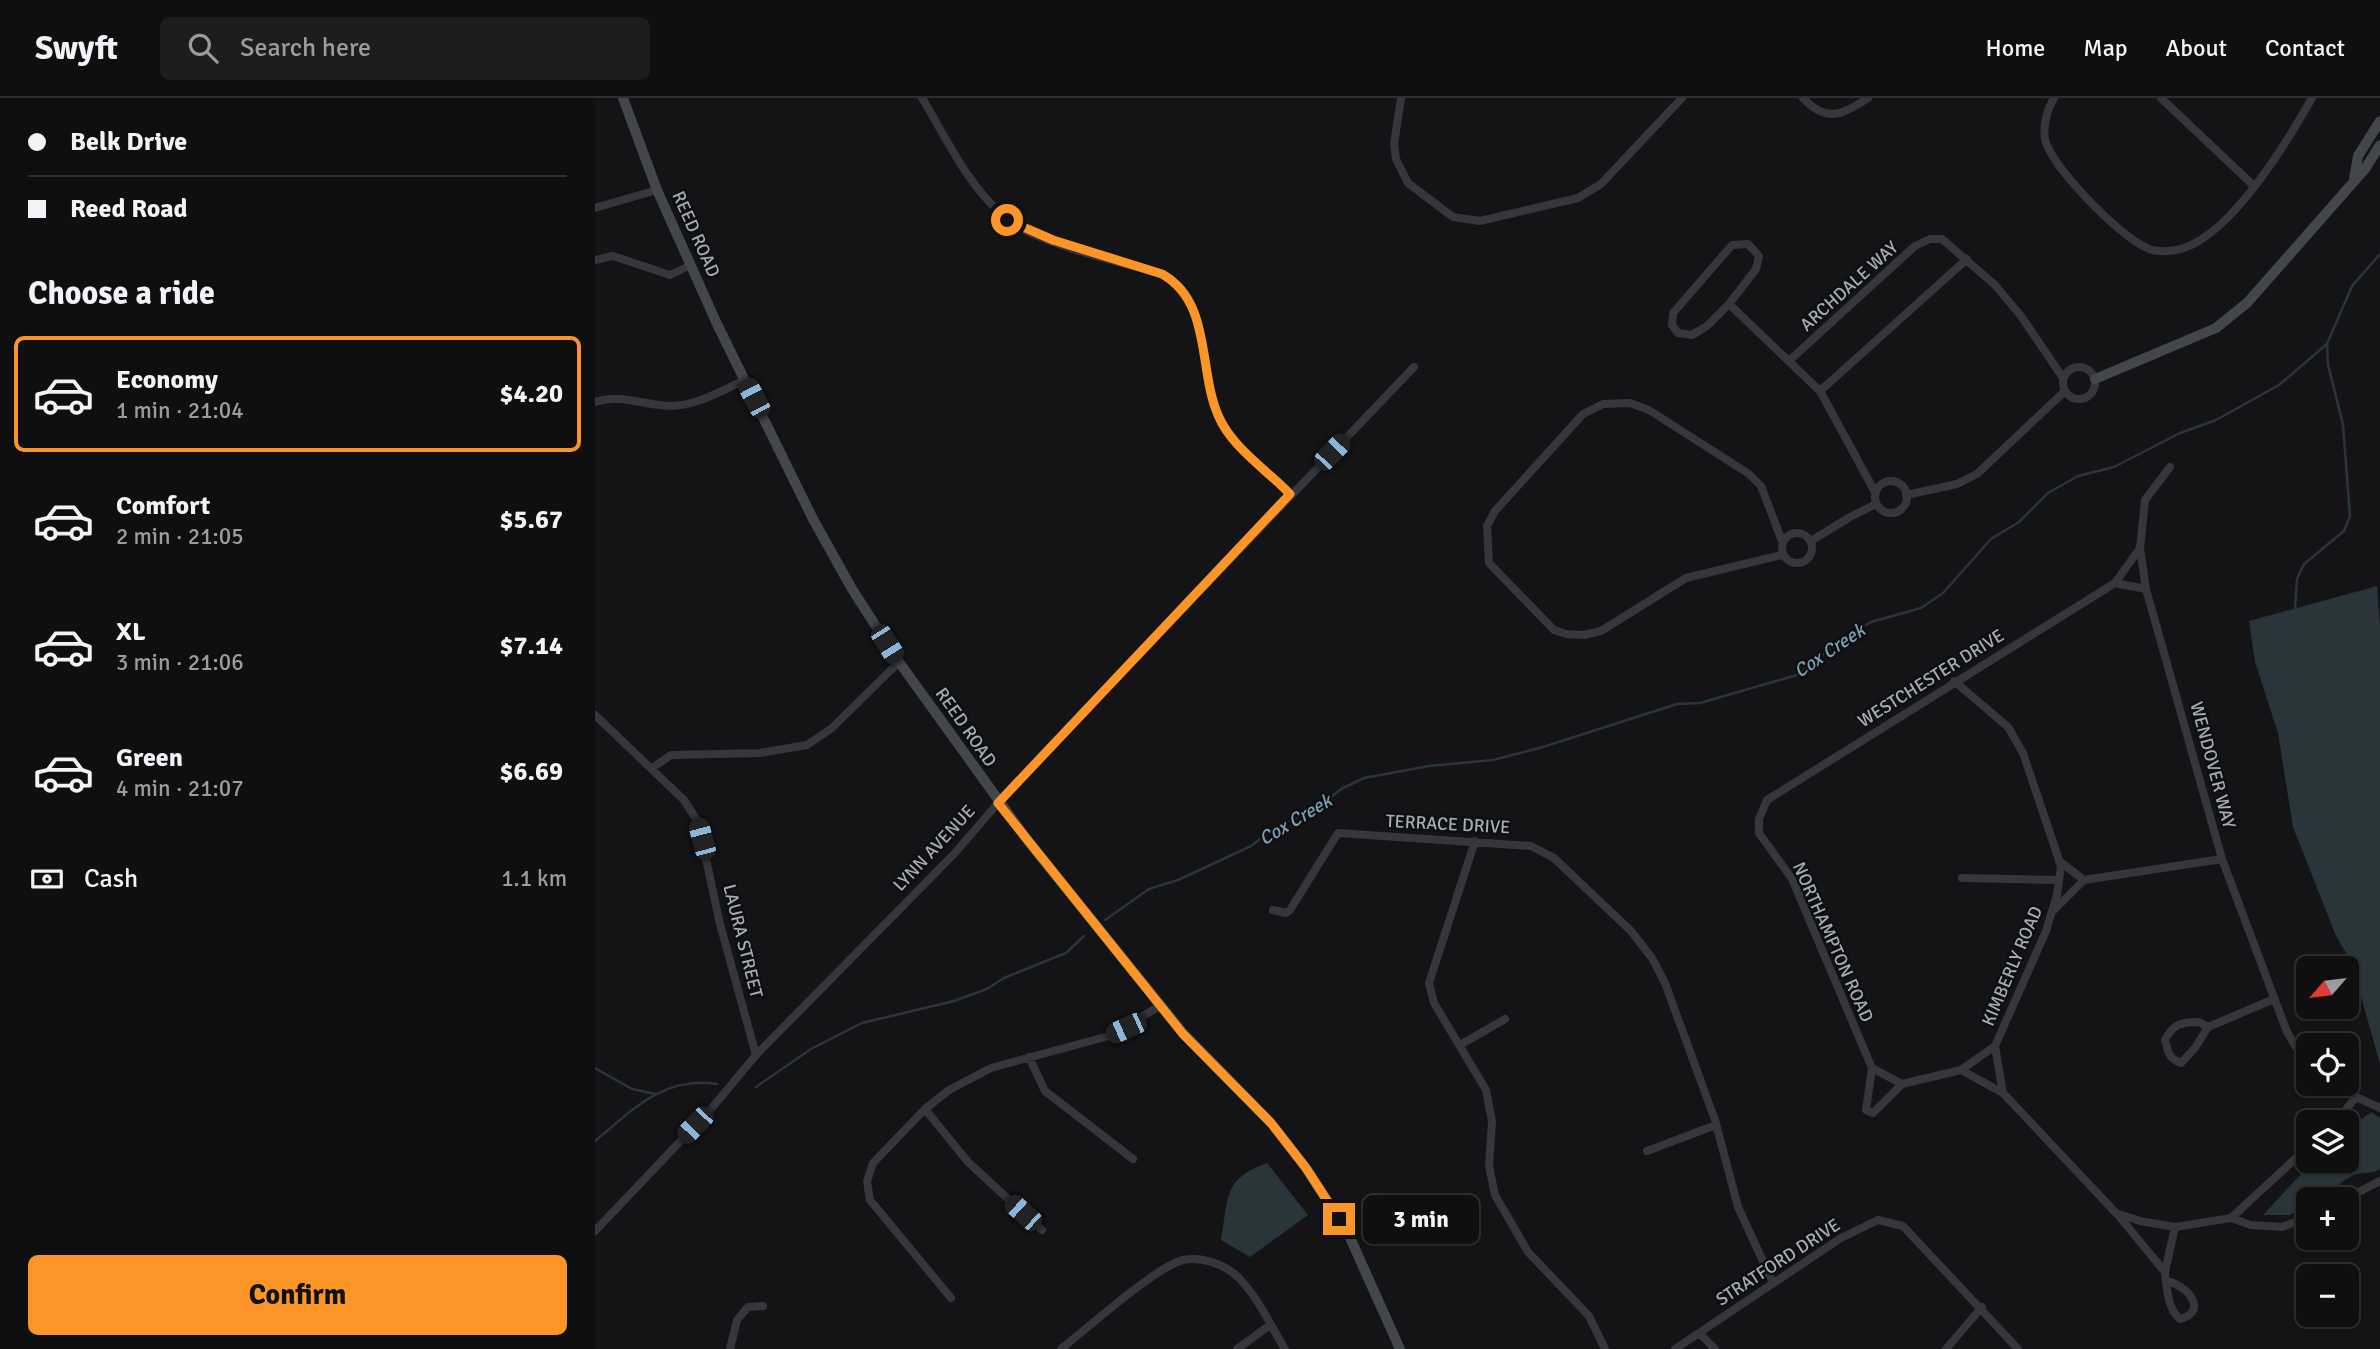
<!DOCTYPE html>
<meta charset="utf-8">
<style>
:root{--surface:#0f0f10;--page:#1d1d1e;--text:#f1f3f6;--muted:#9b9c9f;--line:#2f2f30;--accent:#fb9527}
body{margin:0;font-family:Signika,sans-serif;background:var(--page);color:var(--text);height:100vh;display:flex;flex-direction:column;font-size:26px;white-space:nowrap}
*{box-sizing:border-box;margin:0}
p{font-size:23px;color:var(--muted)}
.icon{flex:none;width:38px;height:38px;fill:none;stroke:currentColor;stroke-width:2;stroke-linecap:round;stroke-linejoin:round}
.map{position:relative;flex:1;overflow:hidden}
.side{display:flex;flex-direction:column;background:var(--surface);width:595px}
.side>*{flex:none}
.guide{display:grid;align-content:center;height:154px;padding:0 28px;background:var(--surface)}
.needle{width:46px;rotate:242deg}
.tools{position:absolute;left:1701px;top:858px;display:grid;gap:14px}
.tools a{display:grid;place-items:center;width:63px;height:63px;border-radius:10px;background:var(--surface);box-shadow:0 2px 5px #0004,0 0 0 2px var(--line);font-size:35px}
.end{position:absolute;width:32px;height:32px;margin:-16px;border:9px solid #fb9527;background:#111;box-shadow:0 0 0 4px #111}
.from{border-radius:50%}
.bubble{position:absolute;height:49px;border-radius:10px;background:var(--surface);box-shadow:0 2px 5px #0004,0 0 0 2px var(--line);font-size:23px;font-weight:700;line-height:49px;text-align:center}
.car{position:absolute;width:21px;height:42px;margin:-21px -10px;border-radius:9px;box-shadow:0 0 5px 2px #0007;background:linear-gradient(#222 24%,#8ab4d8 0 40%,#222 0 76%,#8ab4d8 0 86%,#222 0)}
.guide b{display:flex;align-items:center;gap:24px;height:66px;font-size:26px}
.guide b+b{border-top:2px solid var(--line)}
.guide i{width:18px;height:18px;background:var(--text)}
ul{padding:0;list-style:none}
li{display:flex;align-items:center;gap:21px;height:116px;margin:0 14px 10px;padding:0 14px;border:4px solid transparent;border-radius:10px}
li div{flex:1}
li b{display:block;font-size:26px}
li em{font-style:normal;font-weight:700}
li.active{border-color:var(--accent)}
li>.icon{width:63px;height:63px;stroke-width:1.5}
h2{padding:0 28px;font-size:32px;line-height:84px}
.pay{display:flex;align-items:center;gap:18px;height:77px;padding:0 28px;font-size:26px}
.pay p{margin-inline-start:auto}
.button{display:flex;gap:14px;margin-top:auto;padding:14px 28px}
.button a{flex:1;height:80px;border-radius:10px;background:var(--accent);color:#111;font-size:28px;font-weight:700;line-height:80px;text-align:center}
header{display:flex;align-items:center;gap:42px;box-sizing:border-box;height:98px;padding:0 35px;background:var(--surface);border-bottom:2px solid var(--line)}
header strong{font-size:33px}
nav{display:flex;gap:38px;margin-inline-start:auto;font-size:24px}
.search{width:490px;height:63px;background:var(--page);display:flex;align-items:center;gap:18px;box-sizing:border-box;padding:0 24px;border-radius:10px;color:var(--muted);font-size:26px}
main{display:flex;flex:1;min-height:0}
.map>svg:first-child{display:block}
.water{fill:#29353a}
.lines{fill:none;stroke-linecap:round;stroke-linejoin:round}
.stream{stroke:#29353a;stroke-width:2.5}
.street{stroke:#35373b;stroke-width:8}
.secondary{stroke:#43464b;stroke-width:10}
.route{stroke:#fb9527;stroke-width:9}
.labels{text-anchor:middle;stroke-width:5;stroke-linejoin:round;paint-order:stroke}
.street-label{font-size:18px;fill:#a5adb7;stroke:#0f0f11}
.water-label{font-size:19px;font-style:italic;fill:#7aa1b4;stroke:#0f0f11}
</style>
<header>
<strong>Swyft</strong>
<div class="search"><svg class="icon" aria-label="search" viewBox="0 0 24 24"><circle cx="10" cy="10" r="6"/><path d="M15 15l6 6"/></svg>Search here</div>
<nav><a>Home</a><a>Map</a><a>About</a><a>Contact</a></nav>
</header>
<main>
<section class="side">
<div class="guide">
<b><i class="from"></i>Belk Drive</b>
<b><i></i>Reed Road</b>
</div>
<h2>Choose a ride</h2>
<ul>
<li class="active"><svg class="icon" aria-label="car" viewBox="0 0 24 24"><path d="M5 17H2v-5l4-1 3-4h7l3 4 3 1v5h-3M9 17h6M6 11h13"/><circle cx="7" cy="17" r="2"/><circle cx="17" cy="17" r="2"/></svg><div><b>Economy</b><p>1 min · 21:04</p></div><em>$4.20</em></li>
<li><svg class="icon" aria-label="car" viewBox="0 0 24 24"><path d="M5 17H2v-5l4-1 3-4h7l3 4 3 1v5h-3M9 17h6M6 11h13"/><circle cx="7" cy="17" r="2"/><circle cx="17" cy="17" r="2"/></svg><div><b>Comfort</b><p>2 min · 21:05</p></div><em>$5.67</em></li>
<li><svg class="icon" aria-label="car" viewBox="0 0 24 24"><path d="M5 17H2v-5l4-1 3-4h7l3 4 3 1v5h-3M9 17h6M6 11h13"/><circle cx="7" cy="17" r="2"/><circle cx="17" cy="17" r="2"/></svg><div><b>XL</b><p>3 min · 21:06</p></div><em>$7.14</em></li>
<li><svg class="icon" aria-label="car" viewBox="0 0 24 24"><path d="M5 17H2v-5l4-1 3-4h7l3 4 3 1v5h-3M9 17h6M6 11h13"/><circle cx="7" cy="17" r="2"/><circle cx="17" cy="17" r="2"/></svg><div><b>Green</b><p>4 min · 21:07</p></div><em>$6.69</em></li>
</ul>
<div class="pay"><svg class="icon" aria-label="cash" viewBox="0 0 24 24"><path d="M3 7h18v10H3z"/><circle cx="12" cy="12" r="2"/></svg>Cash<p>1.1 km</p></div>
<div class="button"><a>Confirm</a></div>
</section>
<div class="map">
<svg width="1785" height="1251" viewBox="0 0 1785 1251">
<rect width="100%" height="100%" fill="#141416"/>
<!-- water -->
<path class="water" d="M 1782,488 L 1785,527 L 1785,966 L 1756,863 L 1741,838 L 1698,729 L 1683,635 L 1660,564 L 1654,523 Z
M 1776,1014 L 1785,1020 L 1785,1071 C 1776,1077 1766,1073 1757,1078 C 1736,1088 1741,1101 1713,1101 L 1713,1108 L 1694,1117 L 1668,1117 L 1719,1062 L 1752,1062 L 1752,1032 Z
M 672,1065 L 713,1117 L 655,1159 L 626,1142 C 634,1100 627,1081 672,1065 Z"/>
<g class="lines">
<!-- stream -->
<path class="stream" d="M 1700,511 L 1702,481 L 1709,466 L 1749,433 L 1755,418 L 1748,327 L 1733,267 L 1732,246
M 510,822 L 554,791 L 583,782 L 656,748 L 678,731 L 725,708 L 746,691 L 769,680 L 834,668 L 898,662 L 948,649 L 1082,606 L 1105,605 L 1202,577 L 1250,539 L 1276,524 L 1326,510 L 1348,495 L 1396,441 L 1424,424 L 1453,395 L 1483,378 L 1519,369 L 1585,335 L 1621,322 L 1684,287 L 1732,246 L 1757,188 L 1785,156
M 0,970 L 37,991 L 60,996
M 161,989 L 216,951 L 267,925 L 359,903 L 392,891 L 409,880 L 471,855 L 489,838
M 0,1043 C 39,1011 68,978 122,986"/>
<!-- street -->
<path class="street" d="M 327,0 C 352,41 372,87 410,119 C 440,146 526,164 567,176 C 617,204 603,271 623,317 C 636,349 672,372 695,396
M 806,0 L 799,46 L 801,61 L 813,85 L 858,119 L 885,123 L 983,100 L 1006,86 L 1087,0
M 1208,0 C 1231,25 1248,17 1273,0
M 1459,0 C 1452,12 1448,26 1450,41 C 1456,69 1524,137 1550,149 C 1559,154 1571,154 1581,152 C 1634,142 1692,44 1717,0
M 1566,0 L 1659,88
M 0,110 L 62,92
M 0,162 L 18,158 L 75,177 L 96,167
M 1134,206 L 1112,228 L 1097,237 L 1083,235 L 1077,227 L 1078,215 L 1137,147 L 1153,146 L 1164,158 L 1161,171 L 1134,206 L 1225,293 L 1280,394
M 1195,262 L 1320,148 L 1335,141 L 1347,141 L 1400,187 L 1426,218 L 1468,280
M1468 285a16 16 0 1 1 32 0a16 16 0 1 1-32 0Z
M 1225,293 L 1372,161
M 0,304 C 27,295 49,308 77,308 C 103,307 126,293 150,282
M 1575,369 L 1550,402 L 1545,450 L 1551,491 L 1627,761 L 1692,934 L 1713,969
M1280 399a16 16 0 1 1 32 0a16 16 0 1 1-32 0Z
M 1311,397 L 1362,386 L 1382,376 L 1470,293
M1187 450a15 15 0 1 1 30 0a15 15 0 1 1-30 0Z
M 1216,443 L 1255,419 L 1281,406
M 1187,457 L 1091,480 L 1006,533 L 989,537 L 971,536 L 959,532 L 894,465 L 892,428 L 900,413 L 988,316 L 1008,306 L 1035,305 L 1054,312 L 1154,376 L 1166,388 L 1187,443
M 1520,485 L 1545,450
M 1551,491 L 1520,485 L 1172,702 L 1164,721 L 1164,735 L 1197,781 L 1277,970 L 1307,986 L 1366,972 L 1408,995 L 1521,1115 L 1545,1123 L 1580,1129 L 1636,1120 L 1656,1127 L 1687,1129 L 1713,1119
M 1359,583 L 1413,629 L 1428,655 L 1466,768 L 1462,797 L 1451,833 L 1400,948 L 1366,972
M 0,617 L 89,702 L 103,724 L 125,826 L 161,957
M 57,670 L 76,657 L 165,655 L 212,647 L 237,630 L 304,564
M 880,743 L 834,885 L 839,905 L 891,992 L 897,1023 L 894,1068 L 900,1097 L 933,1154 L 994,1218 L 1010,1251
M 1464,763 L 1489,782 L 1627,761
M 1367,780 L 1464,782
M 678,812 L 691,815 L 695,812 L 743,735 L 936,748 L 959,760 L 1036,833 L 1057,860 L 1070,885 L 1120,1022 L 1143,1109 L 1178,1185
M 1459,812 L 1489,782
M 1604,924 L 1613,929 L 1600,950 L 1586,965 C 1574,961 1573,954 1570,942 C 1578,926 1586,924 1604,924 Z
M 1613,929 L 1679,901
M 865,947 L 910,921
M 1400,948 L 1408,995
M 434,959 L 450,993 L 538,1061
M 1277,970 L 1271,1012 L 1278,1015 L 1307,986
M 1731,985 L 1785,1010
M 330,1011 L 373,1064 L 447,1132
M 1741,1024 L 1761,999
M 1052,1053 L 1121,1027
M 1750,1101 L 1785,1083
M 1523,1117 L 1570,1174 L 1580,1129
M 1636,1120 L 1713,1049
M 0,1133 L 116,1011 L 161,957 L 359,756 L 410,697 L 819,269
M 1570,1174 C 1572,1190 1572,1210 1585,1221 C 1615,1213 1591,1186 1571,1183
M 356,1200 L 275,1102 L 272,1083 L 278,1065 L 330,1011 L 354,992 L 396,970 L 514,938 L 565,908
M 1104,1235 L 1120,1251
M 135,1251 L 142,1222 L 153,1209 L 168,1208
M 466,1251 C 490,1232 562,1168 588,1162 C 606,1158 629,1166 643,1179 C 662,1198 676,1228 690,1251
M 642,1251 L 675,1227
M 1080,1251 L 1246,1140 L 1283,1122 L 1308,1128 L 1423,1251
M 1351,1251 L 1387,1209"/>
<!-- secondary -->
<path class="secondary" d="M 28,0 L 62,92 L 122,226 L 218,421 L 257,491 L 304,564 L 433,743 L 588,935 L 676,1025 L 711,1070 L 752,1133 L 805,1251
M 1759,81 L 1763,58 L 1785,23
M 1500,281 L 1621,230 L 1652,205 L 1770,71 L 1785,47"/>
</g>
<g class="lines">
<!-- route -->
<path class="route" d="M 412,122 L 458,142 L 567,176 C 617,204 603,271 623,317 C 636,349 672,372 695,396 L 403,705 L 588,936 L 676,1025 L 711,1070 L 744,1121"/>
</g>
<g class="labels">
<!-- street labels -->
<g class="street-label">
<text transform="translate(101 136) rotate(66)" y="6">REED ROAD</text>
<text transform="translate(1254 188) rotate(-42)" y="6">ARCHDALE WAY</text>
<text transform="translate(1336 580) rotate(-32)" y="6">WESTCHESTER DRIVE</text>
<text transform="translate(371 629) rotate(55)" y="6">REED ROAD</text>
<text transform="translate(1618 667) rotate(75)" y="6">WENDOVER WAY</text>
<text transform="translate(853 726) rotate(3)" y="6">TERRACE DRIVE</text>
<text transform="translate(339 750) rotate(-47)" y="6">LYNN AVENUE</text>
<text transform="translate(148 843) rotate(76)" y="6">LAURA STREET</text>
<text transform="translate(1238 844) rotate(66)" y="6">NORTHAMPTON ROAD</text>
<text transform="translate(1417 868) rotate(-67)" y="6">KIMBERLY ROAD</text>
<text transform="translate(1183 1164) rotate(-33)" y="6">STRATFORD DRIVE</text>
</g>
<!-- water labels -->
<g class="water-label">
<text transform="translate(1234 552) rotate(-34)" y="7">Cox Creek</text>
<text transform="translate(700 721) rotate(-31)" y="7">Cox Creek</text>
</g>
</g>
</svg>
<div class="tools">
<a><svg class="needle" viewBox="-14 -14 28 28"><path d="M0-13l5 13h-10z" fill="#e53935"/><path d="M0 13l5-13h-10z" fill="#9b9c9f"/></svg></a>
<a><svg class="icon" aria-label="locate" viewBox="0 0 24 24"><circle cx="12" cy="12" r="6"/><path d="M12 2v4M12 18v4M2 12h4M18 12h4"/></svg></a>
<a><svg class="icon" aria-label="layers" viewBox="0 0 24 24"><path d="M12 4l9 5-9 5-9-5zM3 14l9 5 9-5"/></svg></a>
<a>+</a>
<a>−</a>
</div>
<i class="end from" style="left:412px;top:122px"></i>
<i class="end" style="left:744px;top:1121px"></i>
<div class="bubble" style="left:768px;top:1097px;width:116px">3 min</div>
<i class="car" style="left:159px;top:300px;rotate:332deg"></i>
<i class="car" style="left:737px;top:354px;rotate:44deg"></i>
<i class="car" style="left:292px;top:546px;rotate:148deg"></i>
<i class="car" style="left:107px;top:741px;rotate:345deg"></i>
<i class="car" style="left:531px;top:930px;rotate:246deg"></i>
<i class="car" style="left:100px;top:1027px;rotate:224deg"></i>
<i class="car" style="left:428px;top:1115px;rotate:312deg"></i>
</div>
</main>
